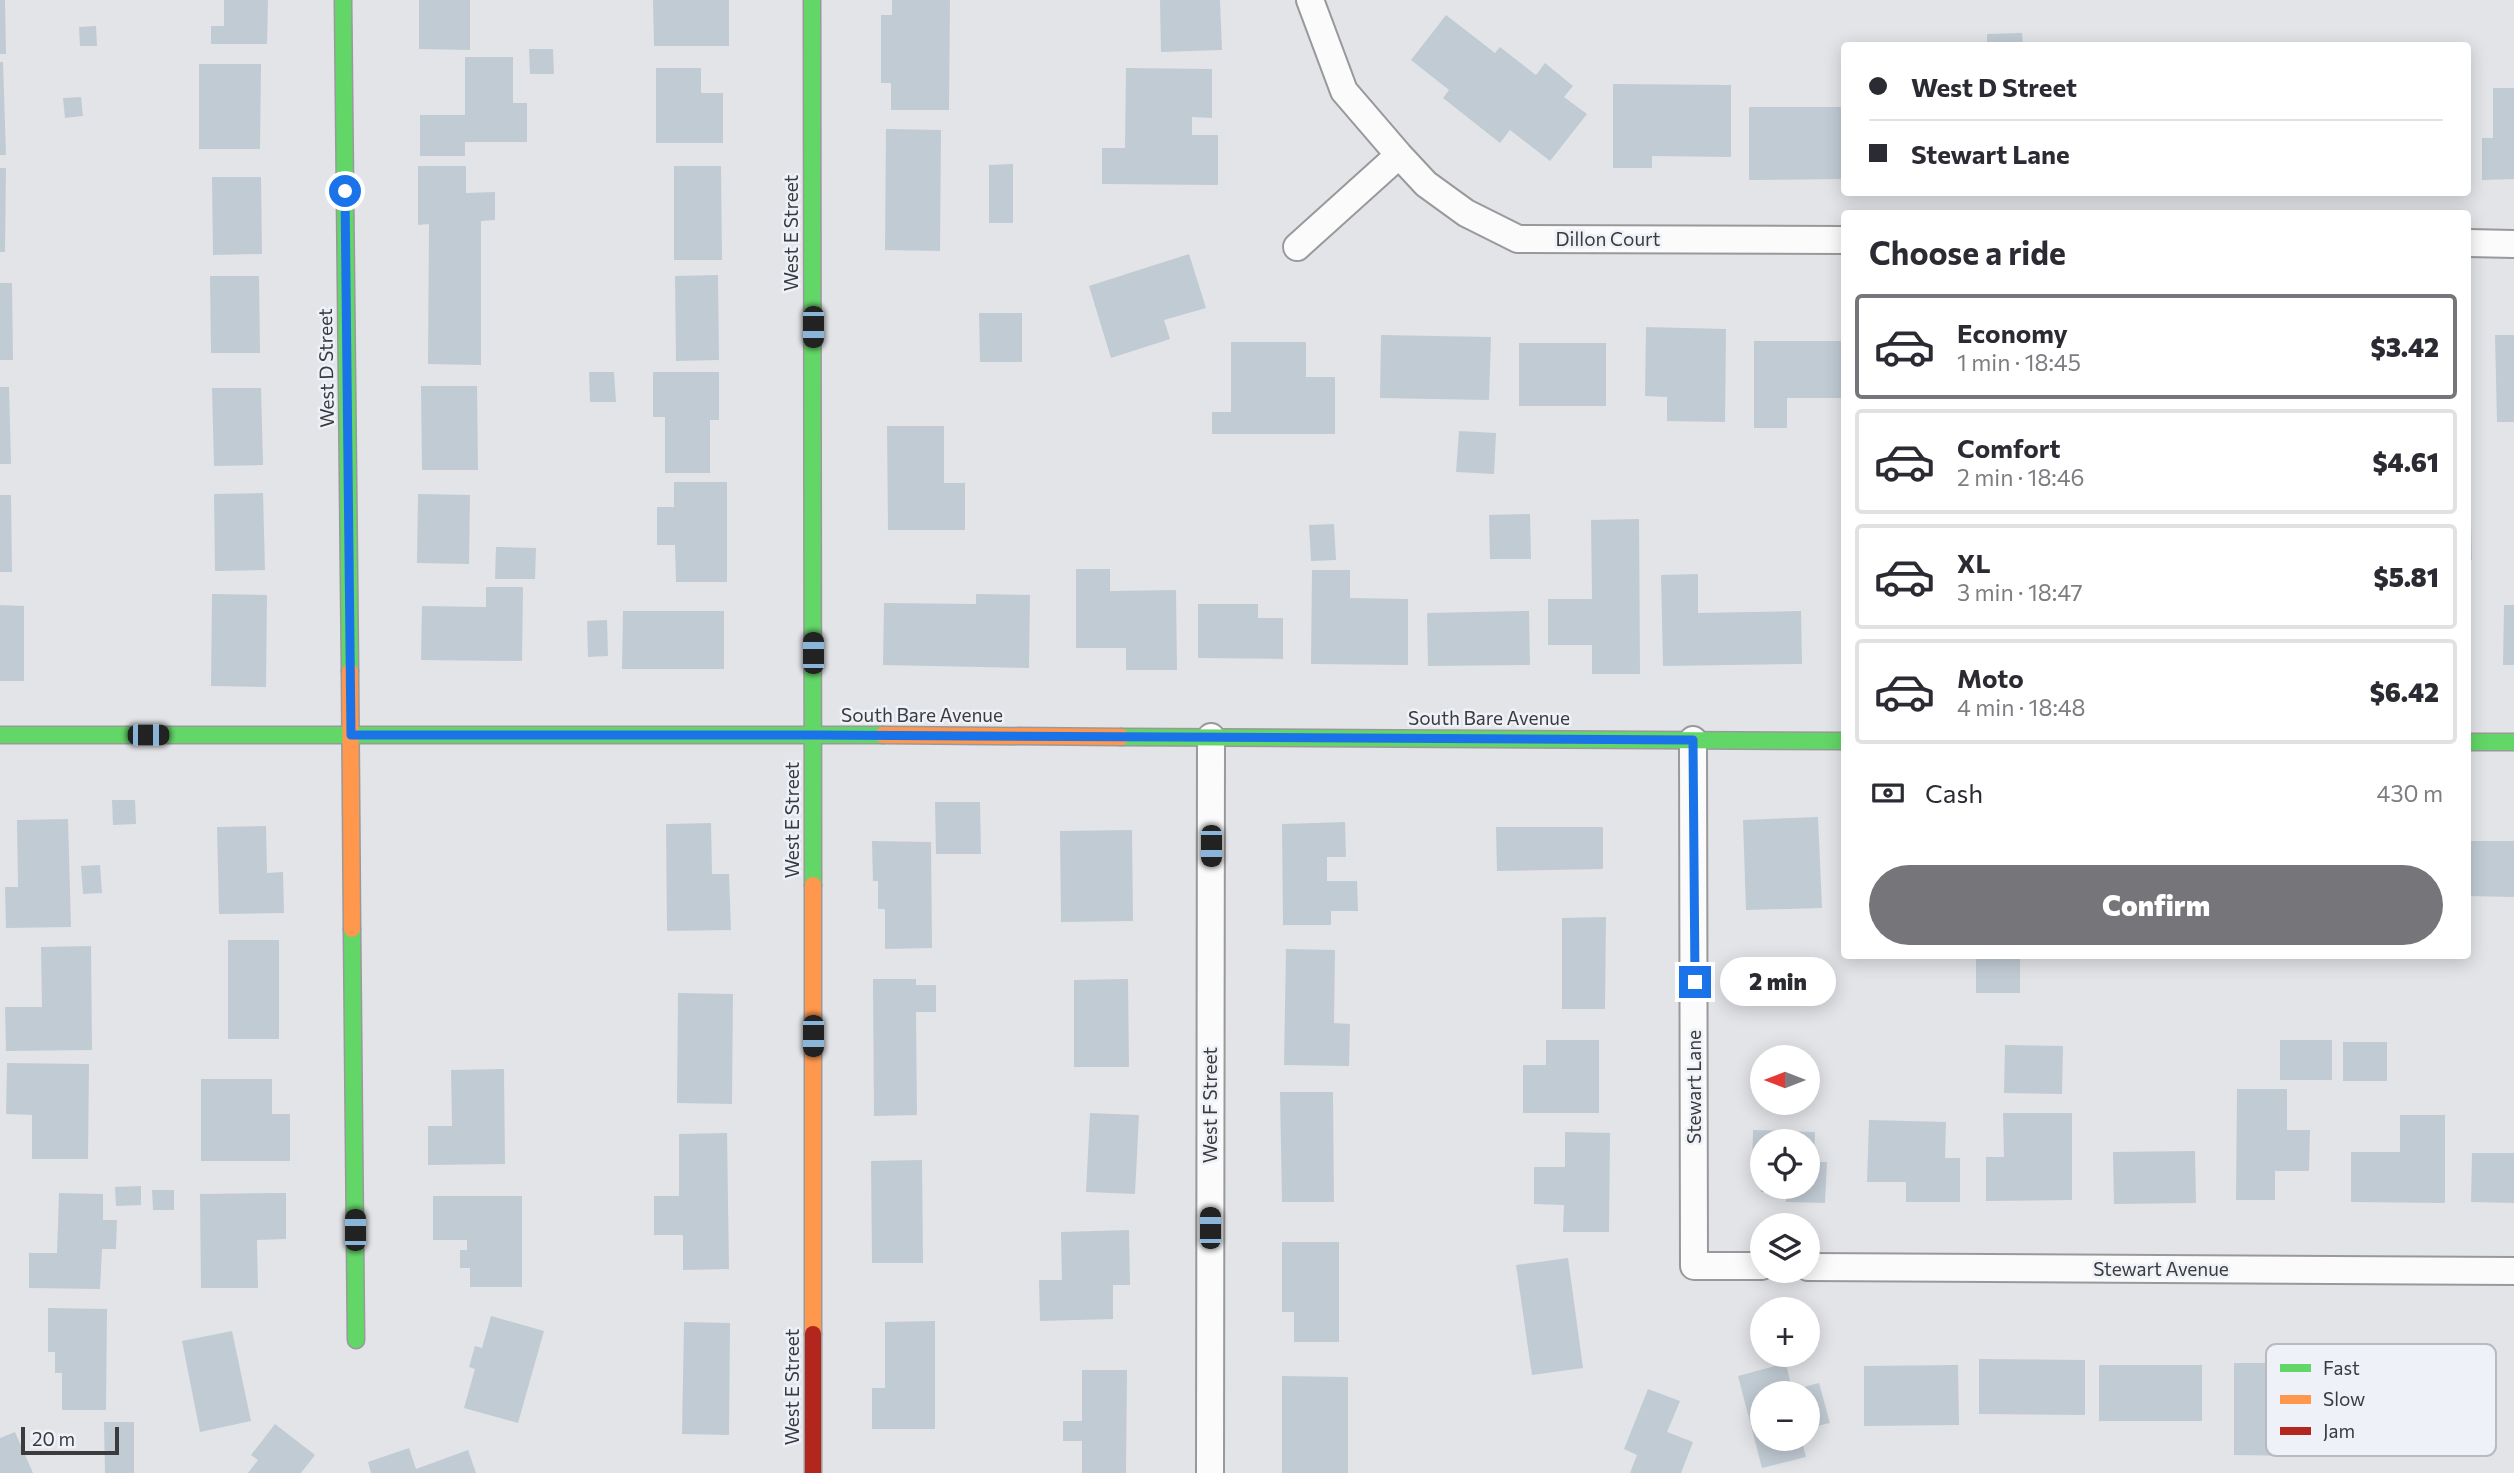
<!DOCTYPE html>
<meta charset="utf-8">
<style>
:root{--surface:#fff;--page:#f7f7f7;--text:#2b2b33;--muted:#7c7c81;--line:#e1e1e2;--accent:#76767a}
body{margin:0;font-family:Commissioner,sans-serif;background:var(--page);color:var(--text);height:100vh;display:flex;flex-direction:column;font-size:26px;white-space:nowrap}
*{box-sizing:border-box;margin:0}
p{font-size:23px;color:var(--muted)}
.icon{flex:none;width:38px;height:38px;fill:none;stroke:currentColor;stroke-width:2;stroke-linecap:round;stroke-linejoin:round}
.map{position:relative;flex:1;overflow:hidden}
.sheet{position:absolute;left:1841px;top:210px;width:630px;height:749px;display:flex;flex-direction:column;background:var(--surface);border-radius:7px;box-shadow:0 4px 18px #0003}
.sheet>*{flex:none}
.hud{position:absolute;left:1841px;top:42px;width:630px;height:154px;border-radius:7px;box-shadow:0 4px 18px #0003;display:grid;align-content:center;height:154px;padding:0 28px;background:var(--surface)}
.needle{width:46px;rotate:270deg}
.controls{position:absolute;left:1750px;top:1045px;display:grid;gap:14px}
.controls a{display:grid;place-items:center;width:70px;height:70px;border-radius:50%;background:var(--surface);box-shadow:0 4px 18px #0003;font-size:35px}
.scale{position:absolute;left:21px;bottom:18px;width:98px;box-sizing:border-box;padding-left:7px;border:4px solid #3b3b3e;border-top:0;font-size:19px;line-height:24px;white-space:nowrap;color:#3b3b3e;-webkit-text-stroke:5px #eef1f8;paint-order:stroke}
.end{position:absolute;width:32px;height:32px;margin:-16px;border:9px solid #1a73e8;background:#fff;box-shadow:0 0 0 4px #fff}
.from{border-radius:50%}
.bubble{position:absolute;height:49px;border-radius:24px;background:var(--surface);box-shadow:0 4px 18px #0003;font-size:23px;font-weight:800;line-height:49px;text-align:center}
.car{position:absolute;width:21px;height:42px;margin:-21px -10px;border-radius:9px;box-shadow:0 0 5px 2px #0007;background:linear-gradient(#222 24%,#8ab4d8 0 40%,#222 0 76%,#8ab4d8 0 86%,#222 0)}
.hud b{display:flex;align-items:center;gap:24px;height:66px;font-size:26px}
.hud b+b{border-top:2px solid var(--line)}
.hud i{width:18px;height:18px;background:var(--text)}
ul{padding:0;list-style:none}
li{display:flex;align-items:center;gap:21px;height:105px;margin:0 14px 10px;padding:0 14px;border:4px solid var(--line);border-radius:7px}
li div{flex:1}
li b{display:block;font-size:26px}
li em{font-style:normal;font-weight:800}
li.selected{border-color:var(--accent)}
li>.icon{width:63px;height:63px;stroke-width:1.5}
h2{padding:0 28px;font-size:32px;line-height:84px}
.pay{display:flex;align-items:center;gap:18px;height:77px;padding:0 28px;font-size:26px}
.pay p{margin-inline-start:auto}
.action{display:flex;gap:14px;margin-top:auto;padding:14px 28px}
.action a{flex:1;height:80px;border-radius:42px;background:var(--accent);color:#fff;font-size:28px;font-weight:800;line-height:80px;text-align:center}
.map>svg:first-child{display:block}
.building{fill:#c1cbd4}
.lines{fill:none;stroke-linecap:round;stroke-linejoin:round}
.street-casing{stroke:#99999c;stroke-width:30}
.fast-casing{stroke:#99999c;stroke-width:19}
.slow-casing{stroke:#99999c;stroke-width:19}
.jam-casing{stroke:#99999c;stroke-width:19}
.street{stroke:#fbfbfc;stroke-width:26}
.fast{stroke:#63d668;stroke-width:16}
.slow{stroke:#ff974d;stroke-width:16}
.jam{stroke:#b3261e;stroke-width:16}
.route{stroke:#1a73e8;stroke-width:9}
.labels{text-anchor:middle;stroke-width:5;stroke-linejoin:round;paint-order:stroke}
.street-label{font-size:19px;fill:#3b3b3e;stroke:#eef1f8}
.key{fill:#eef1f8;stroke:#b8bac0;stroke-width:2}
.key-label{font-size:19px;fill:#3b3b3e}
</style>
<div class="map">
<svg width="2514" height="1473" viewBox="0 0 2514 1473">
<rect width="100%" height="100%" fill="#e3e4e8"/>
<!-- building -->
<path class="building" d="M 0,0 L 5,0 L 6,54 L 0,54 Z
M 224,0 L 268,0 L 267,44 L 211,44 L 211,26 L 224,26 Z
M 419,0 L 470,0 L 470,50 L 419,49 Z
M 653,0 L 729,0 L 729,46 L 654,46 Z
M 892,0 L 950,0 L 949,110 L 891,110 L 891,83 L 881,83 L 881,15 L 892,15 Z
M 1160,0 L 1220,0 L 1222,50 L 1161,52 Z
M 1446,15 L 1495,53 L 1500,47 L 1536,75 L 1545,63 L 1573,86 L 1564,97 L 1587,114 L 1550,161 L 1510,130 L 1500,143 L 1443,98 L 1449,90 L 1411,60 Z
M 96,26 L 97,46 L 80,46 L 79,27 Z
M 2022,33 L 2023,46 L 1987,46 L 1987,34 Z
M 529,49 L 553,49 L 554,74 L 530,74 Z
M 465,57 L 513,57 L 513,103 L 527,103 L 527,142 L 465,142 L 465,156 L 420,156 L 420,115 L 465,115 Z
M 0,62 L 3,62 L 6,155 L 0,155 Z
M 199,64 L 261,64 L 260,149 L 199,149 Z
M 656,68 L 701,68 L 701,93 L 723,93 L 723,143 L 656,143 Z
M 1126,68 L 1212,69 L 1212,118 L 1192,117 L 1192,135 L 1218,135 L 1218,185 L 1102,184 L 1102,148 L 1125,148 Z
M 1613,84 L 1731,85 L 1731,157 L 1652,156 L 1652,168 L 1613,168 Z
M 2493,88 L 2514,88 L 2514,179 L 2482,180 L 2482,138 L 2493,138 Z
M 81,97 L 83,116 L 65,118 L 63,98 Z
M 1749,107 L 1844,107 L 1844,179 L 1749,180 Z
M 886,129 L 941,130 L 940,251 L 885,250 Z
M 1013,164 L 1013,223 L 989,223 L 989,165 Z
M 418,166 L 466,166 L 466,193 L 495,192 L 495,220 L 481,221 L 481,365 L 428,364 L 429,224 L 418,225 Z
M 674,166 L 721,166 L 722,260 L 674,260 Z
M 0,168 L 6,168 L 5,252 L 0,252 Z
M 212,177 L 261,177 L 262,254 L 213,255 Z
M 1189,254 L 1206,308 L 1164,320 L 1170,339 L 1111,358 L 1089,286 Z
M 718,275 L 719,360 L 676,361 L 675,276 Z
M 210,276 L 259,276 L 260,353 L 211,353 Z
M 0,283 L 12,283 L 13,360 L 0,360 Z
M 979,313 L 1022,313 L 1022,362 L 980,362 Z
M 1646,327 L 1726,329 L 1725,422 L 1667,421 L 1667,397 L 1645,396 Z
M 1381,335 L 1491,337 L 1489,400 L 1380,398 Z
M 2495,335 L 2514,335 L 2514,422 L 2497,422 Z
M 1754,341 L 1844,341 L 1844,398 L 1787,398 L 1787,428 L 1754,428 Z
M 1231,342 L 1306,342 L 1306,377 L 1335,377 L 1335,434 L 1212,434 L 1212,412 L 1231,412 Z
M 1519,343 L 1606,343 L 1606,406 L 1519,406 Z
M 589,372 L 614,372 L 616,402 L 590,402 Z
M 653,372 L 719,372 L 719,420 L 710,420 L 710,473 L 665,473 L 665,417 L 653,417 Z
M 421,386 L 477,386 L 478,470 L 422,470 Z
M 0,387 L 9,387 L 11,464 L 0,464 Z
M 212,388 L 261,388 L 263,465 L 214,466 Z
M 887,426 L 944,426 L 944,483 L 965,483 L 965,530 L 888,530 Z
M 1459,431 L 1496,433 L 1494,474 L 1456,472 Z
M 674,482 L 727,482 L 727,582 L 676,582 L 675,545 L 657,545 L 657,507 L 674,507 Z
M 263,493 L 265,570 L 215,571 L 214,494 Z
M 418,494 L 470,495 L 469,564 L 417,563 Z
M 0,495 L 11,495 L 12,572 L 0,572 Z
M 1530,514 L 1531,559 L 1490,559 L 1489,515 Z
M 1639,519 L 1640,674 L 1592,674 L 1592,645 L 1548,645 L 1548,599 L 1592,599 L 1591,520 Z
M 2468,521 L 2471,521 L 2472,560 L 2468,560 Z
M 1334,524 L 1336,560 L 1311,561 L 1309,525 Z
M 496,547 L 536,548 L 535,579 L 495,579 Z
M 1076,569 L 1110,569 L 1110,591 L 1176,590 L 1177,670 L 1126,670 L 1126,648 L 1076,648 Z
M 1312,570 L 1350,570 L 1350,598 L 1408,599 L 1408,665 L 1311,664 Z
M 1698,574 L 1698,613 L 1801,611 L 1802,664 L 1663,666 L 1661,575 Z
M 486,587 L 523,587 L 522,661 L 421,660 L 422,606 L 486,607 Z
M 212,594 L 267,595 L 266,687 L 211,686 Z
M 976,594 L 1030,595 L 1029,668 L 883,665 L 884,603 L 976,604 Z
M 1198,604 L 1258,604 L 1258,618 L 1283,618 L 1283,659 L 1198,658 Z
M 0,605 L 24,606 L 24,681 L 0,681 Z
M 2504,605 L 2514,605 L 2514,665 L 2503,665 Z
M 623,611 L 724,611 L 724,669 L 622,669 Z
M 1529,611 L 1530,665 L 1428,666 L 1427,613 Z
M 607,620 L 608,656 L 588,657 L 587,621 Z
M 112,800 L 135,800 L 136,824 L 113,825 Z
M 935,802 L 980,802 L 981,854 L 936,854 Z
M 1818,817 L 1822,908 L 1746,910 L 1743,820 Z
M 68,819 L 71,927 L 6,928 L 5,887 L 18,887 L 17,820 Z
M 1345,822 L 1346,857 L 1327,857 L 1327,881 L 1357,881 L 1358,911 L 1331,911 L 1331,925 L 1283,925 L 1282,824 Z
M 711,823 L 712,874 L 729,874 L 731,930 L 667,931 L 666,824 Z
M 266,826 L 267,873 L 283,872 L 284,913 L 219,914 L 217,827 Z
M 1496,827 L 1603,827 L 1603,869 L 1497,871 Z
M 1132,830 L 1133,921 L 1061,922 L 1060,831 Z
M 872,841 L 931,842 L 932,948 L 885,949 L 885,909 L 878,909 L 878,881 L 873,881 Z
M 2468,841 L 2514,841 L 2514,897 L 2468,896 Z
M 100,865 L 102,893 L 83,894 L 81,866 Z
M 1606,917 L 1605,1009 L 1562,1009 L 1562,918 Z
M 228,940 L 279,940 L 279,1039 L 228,1039 Z
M 91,946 L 92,1050 L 6,1051 L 5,1007 L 42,1007 L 41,947 Z
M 1286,949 L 1335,950 L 1334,1023 L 1350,1024 L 1349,1066 L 1284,1065 Z
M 1976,956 L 2020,956 L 2020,993 L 1976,993 Z
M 873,979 L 916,979 L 916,985 L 936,985 L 936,1012 L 916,1012 L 917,1115 L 874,1116 Z
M 1128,979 L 1129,1067 L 1074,1067 L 1074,980 Z
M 678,993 L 733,994 L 732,1104 L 677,1103 Z
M 1546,1040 L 1599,1040 L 1599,1113 L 1523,1113 L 1523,1065 L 1546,1065 Z
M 2280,1040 L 2332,1040 L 2332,1080 L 2280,1080 Z
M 2343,1042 L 2387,1042 L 2387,1081 L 2343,1081 Z
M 2005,1045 L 2063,1046 L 2062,1094 L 2004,1093 Z
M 7,1063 L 89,1064 L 88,1159 L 32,1159 L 32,1115 L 6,1114 Z
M 504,1069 L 505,1164 L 428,1165 L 428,1126 L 452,1126 L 451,1070 Z
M 201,1079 L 272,1079 L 272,1114 L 290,1114 L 290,1161 L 201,1161 Z
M 2237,1089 L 2287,1089 L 2287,1130 L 2310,1130 L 2309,1171 L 2275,1171 L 2275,1200 L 2236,1200 Z
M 1280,1092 L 1333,1092 L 1334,1202 L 1282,1202 Z
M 1090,1113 L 1139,1115 L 1135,1194 L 1086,1192 Z
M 2003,1113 L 2072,1113 L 2072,1200 L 1986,1201 L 1986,1157 L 2004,1157 Z
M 2400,1115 L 2445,1115 L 2445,1203 L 2351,1202 L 2351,1152 L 2400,1152 Z
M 1869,1120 L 1946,1122 L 1945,1158 L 1960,1158 L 1960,1202 L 1906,1202 L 1906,1182 L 1867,1182 Z
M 1753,1130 L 1815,1132 L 1814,1162 L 1827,1162 L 1825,1203 L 1786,1202 L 1786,1193 L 1761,1192 L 1761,1186 L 1808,1186 L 1808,1141 L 1762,1141 L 1762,1169 L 1752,1169 Z
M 1565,1132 L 1610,1133 L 1609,1232 L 1563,1232 L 1564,1205 L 1534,1204 L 1534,1167 L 1565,1167 Z
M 727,1133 L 729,1269 L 683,1270 L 683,1235 L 654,1235 L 654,1196 L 679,1196 L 679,1134 Z
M 2195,1151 L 2196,1203 L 2114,1204 L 2113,1152 Z
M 2472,1153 L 2514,1153 L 2514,1203 L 2471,1202 Z
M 922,1160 L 923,1263 L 872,1263 L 871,1161 Z
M 141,1186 L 141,1205 L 116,1206 L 115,1187 Z
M 152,1190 L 174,1190 L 174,1210 L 153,1210 Z
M 59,1193 L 103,1194 L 103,1220 L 117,1220 L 116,1249 L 102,1249 L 100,1289 L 29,1288 L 29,1253 L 57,1253 Z
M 286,1193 L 286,1239 L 257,1240 L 258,1288 L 201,1288 L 200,1194 Z
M 433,1196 L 522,1196 L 522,1287 L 470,1287 L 470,1268 L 460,1268 L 460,1250 L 467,1250 L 467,1240 L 433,1240 Z
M 1129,1230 L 1130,1285 L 1113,1285 L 1113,1319 L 1040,1321 L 1039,1280 L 1062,1280 L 1061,1232 Z
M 1282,1242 L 1339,1242 L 1339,1342 L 1294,1342 L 1294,1312 L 1282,1312 Z
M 1568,1258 L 1583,1368 L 1532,1375 L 1516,1265 Z
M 48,1308 L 107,1309 L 106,1410 L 62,1410 L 62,1373 L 55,1373 L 55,1352 L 48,1352 Z
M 491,1316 L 544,1331 L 518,1423 L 464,1408 L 475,1369 L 469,1367 L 475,1346 L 482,1348 Z
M 935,1321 L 935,1429 L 872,1429 L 872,1388 L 885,1388 L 885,1322 Z
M 684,1322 L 730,1323 L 729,1435 L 682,1434 Z
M 232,1331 L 251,1421 L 200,1432 L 182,1341 Z
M 1979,1359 L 2085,1360 L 2085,1415 L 1979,1414 Z
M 1786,1363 L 1792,1390 L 1819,1383 L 1830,1423 L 1808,1428 L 1808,1393 L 1762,1393 L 1762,1438 L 1801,1438 L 1806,1457 L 1762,1468 L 1738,1376 Z
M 2234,1363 L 2276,1363 L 2276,1407 L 2311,1408 L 2310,1456 L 2234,1455 Z
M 1958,1365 L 1959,1425 L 1864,1426 L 1864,1366 Z
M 2099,1365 L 2202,1365 L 2202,1421 L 2099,1421 Z
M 1082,1370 L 1127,1370 L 1126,1473 L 1082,1473 L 1082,1441 L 1063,1441 L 1063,1421 L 1082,1421 Z
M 1282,1376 L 1348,1377 L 1348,1473 L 1282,1473 Z
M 1648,1389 L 1680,1401 L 1667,1432 L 1693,1442 L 1681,1473 L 1630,1473 L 1637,1455 L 1624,1449 Z
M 104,1422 L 134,1422 L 134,1473 L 105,1473 Z
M 275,1424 L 315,1455 L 301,1473 L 248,1473 L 258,1460 L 251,1455 Z
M 15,1432 L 33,1473 L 0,1473 L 0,1438 Z
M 409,1448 L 416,1469 L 468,1450 L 476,1473 L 371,1473 L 368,1462 Z"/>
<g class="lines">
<defs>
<path id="street" d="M 1310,0 L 1344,91 L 1399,155 L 1426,184 L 1466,213 L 1518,239 L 1844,240
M 2468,243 L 2514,244
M 1297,247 L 1399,155
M 1693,740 L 1694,1266 L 1762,1266
M 1808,1267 L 2514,1271
M 1210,1473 L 1211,737"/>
<path id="fast" d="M 343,0 L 350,671
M 812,0 L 813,885
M 0,735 L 883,735
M 1121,737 L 1844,741
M 2468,742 L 2514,742
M 352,929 L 356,1340"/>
<path id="slow" d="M 350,671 L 352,929
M 883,735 L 1121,737
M 813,885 L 813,1334"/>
<path id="jam" d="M 813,1334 L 813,1473"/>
</defs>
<!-- street casing -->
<use href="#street" class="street-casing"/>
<!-- fast casing -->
<use href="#fast" class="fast-casing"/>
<!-- slow casing -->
<use href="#slow" class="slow-casing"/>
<!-- jam casing -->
<use href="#jam" class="jam-casing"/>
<!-- street -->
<use href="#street" class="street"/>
<!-- fast -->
<use href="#fast" class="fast"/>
<!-- slow -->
<use href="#slow" class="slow"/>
<!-- jam -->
<use href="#jam" class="jam"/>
</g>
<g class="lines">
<!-- route -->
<path class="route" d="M 345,191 L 351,735 L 813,735 L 1693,740 L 1695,982"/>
</g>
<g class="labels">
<!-- street labels -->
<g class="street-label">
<text transform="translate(791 233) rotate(-90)" y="7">West E Street</text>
<text x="1608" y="246">Dillon Court</text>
<text transform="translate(326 368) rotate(-91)" y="7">West D Street</text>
<text x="922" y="722">South Bare Avenue</text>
<text x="1489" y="725">South Bare Avenue</text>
<text transform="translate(792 820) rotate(-90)" y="7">West E Street</text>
<text transform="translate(1694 1087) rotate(-90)" y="7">Stewart Lane</text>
<text transform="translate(1210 1105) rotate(-90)" y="7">West F Street</text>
<text x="2161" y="1276">Stewart Avenue</text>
<text transform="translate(792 1387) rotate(-90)" y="7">West E Street</text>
</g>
</g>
<!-- legend -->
<rect x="2266" y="1344" width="230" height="112" rx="10" class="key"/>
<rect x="2280" y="1364" width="31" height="8" fill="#63d668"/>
<rect x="2280" y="1395" width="31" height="9" fill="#ff974d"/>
<rect x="2280" y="1427" width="31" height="8" fill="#b3261e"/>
<g class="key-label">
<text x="2323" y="1375">Fast</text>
<text x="2323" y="1406">Slow</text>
<text x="2323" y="1438">Jam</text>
</g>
</svg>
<div class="controls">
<a><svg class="needle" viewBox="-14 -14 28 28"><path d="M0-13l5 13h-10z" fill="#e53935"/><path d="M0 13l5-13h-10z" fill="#7c7c81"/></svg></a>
<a><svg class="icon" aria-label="locate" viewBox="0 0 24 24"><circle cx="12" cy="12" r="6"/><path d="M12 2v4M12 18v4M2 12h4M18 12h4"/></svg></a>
<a><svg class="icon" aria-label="layers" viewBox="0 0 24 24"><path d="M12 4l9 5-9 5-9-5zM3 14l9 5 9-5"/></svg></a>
<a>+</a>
<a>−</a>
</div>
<div class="scale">20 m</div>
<i class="end from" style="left:345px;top:191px"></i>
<i class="end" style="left:1695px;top:982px"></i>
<div class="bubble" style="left:1720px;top:957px;width:116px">2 min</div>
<i class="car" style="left:813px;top:327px;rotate:180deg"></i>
<i class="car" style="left:813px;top:653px;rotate:0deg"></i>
<i class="car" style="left:148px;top:735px;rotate:90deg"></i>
<i class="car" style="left:1211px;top:846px;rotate:180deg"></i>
<i class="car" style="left:813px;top:1036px;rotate:180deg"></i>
<i class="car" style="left:1210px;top:1228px;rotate:0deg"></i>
<i class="car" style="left:355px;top:1230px;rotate:0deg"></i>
<div class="hud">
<b><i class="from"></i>West D Street</b>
<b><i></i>Stewart Lane</b>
</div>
<section class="sheet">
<h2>Choose a ride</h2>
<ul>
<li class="selected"><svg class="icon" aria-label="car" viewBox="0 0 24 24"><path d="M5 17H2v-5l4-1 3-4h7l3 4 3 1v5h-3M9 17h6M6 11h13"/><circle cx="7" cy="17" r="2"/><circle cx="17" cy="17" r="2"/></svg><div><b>Economy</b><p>1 min · 18:45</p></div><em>$3.42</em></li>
<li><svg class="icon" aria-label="car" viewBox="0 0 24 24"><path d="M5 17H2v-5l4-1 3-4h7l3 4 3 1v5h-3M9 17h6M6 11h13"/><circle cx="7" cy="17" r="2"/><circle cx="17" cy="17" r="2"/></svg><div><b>Comfort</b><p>2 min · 18:46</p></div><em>$4.61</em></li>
<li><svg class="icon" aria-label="car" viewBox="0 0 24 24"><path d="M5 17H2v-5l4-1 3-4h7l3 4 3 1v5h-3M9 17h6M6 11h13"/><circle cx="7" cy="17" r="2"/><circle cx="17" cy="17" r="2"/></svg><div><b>XL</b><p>3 min · 18:47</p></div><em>$5.81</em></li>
<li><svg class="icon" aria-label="car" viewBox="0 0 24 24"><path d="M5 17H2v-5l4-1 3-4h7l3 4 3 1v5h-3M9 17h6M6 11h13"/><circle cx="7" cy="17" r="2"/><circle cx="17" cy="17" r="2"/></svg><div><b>Moto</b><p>4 min · 18:48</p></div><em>$6.42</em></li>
</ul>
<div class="pay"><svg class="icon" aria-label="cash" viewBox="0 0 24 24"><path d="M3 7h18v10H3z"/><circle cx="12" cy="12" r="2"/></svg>Cash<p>430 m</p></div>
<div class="action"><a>Confirm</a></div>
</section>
</div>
